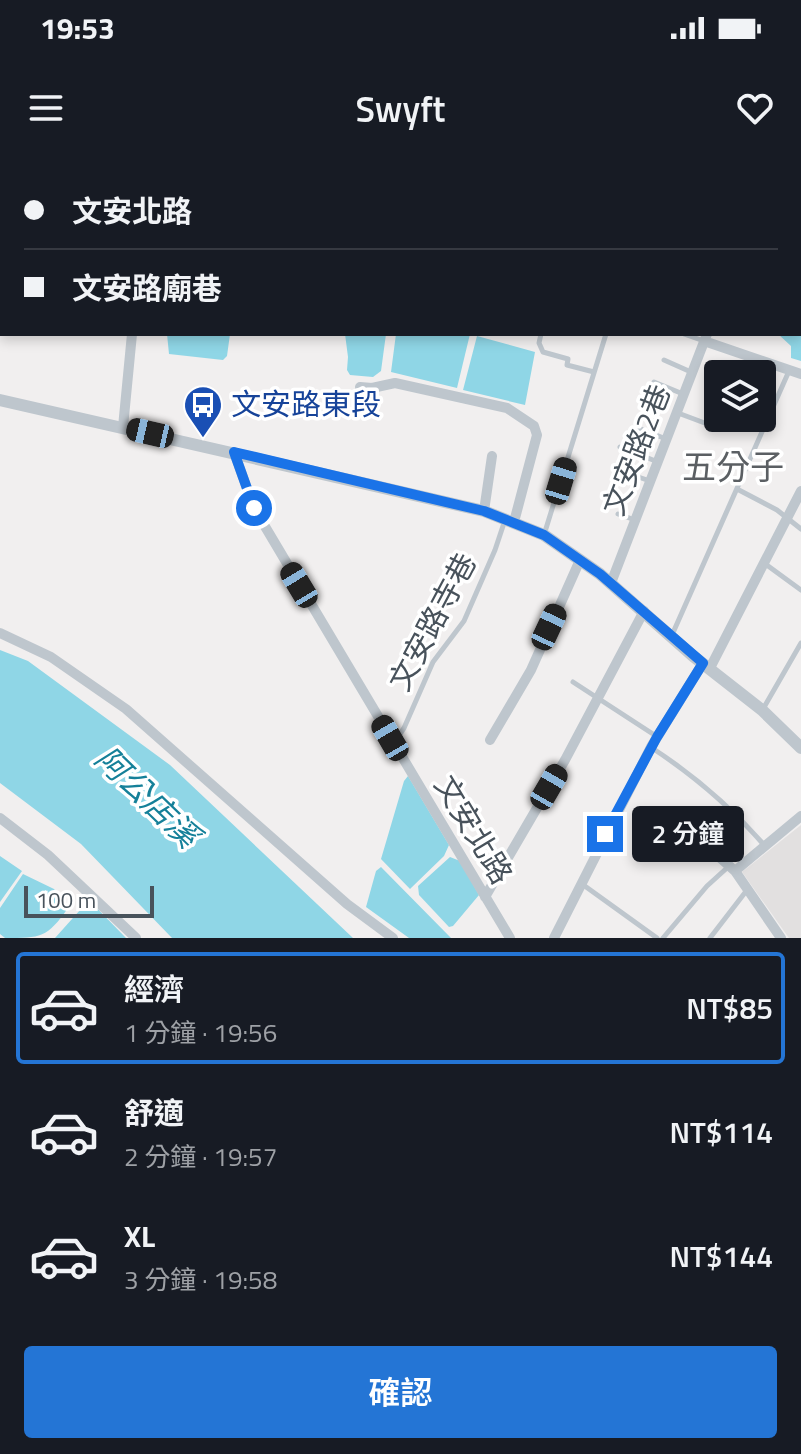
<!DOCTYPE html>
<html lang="zh-TW">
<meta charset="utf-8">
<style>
:root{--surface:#171b24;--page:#242831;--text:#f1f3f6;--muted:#9ea1a6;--line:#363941;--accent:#2475d5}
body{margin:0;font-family:"Titillium Web","Noto Sans TC",sans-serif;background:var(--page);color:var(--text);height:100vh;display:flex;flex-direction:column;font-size:30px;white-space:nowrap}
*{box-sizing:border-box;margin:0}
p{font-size:26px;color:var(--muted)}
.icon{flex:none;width:44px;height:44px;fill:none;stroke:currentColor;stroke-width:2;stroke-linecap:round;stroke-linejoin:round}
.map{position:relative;height:778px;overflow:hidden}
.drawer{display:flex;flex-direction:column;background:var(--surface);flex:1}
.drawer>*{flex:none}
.guide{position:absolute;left:0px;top:0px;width:802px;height:176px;box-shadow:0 4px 12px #0003;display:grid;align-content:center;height:176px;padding:0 24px;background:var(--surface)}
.fabs{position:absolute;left:704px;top:200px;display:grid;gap:16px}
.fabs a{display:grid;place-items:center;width:72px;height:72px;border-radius:8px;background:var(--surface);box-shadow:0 4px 12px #0003;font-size:40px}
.scale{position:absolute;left:24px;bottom:20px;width:130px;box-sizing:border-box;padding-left:8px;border:4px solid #48525b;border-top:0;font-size:22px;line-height:28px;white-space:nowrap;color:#48525b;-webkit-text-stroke:6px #fff;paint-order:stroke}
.end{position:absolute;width:36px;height:36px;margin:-18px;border:10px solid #1a73e8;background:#fff;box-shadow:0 0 0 4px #fff}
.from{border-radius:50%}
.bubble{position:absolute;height:56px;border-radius:8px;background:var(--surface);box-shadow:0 4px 12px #0003;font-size:26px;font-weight:600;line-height:56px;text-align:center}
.car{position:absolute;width:24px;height:48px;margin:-24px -12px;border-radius:10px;box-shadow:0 0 6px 2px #0007;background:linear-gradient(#222 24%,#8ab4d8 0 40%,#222 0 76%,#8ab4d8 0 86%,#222 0)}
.guide b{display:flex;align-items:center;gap:28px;height:76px;font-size:30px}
.guide b+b{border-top:2px solid var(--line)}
.guide i{width:20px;height:20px;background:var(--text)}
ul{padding:14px 0 0;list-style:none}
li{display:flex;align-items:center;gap:24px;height:112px;margin:0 16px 12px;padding:0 8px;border:4px solid transparent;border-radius:8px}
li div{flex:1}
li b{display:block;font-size:30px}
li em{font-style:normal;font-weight:600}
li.active{border-color:var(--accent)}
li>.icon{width:72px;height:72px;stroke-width:1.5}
.primary-button{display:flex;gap:16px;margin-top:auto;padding:16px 24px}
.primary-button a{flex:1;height:92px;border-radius:8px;background:var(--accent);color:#fff;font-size:32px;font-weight:600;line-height:92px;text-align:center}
.status{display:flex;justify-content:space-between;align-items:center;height:56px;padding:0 40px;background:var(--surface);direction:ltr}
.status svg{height:22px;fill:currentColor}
header{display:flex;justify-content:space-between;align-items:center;height:104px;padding:0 24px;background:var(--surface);font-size:36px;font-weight:600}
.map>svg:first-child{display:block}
.education{fill:#e2e0e0}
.water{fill:#8fd6e6}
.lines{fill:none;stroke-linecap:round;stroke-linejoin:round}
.stream{stroke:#8fd6e6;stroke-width:3}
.service{stroke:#bec6cd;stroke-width:5}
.minor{stroke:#bec6cd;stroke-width:10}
.tertiary{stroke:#bec6cd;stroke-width:12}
.route{stroke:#1a73e8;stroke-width:10}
.labels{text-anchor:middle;stroke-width:7;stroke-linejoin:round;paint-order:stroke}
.transit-label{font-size:30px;fill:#164399;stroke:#fff;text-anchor:start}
.street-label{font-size:30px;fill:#48525b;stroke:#fff}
.water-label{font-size:32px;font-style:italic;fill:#158099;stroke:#fff}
.quarter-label{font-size:34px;fill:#5b5f63;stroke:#fff}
</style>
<div class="status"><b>19:53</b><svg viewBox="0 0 49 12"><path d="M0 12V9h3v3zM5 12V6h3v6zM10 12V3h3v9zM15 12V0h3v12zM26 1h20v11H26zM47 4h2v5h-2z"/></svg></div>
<header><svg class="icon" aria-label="menu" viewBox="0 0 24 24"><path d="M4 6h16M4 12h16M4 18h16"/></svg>Swyft<svg class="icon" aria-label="heart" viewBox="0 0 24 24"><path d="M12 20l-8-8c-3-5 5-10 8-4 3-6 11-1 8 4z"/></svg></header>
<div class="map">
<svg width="801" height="778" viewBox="0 0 801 778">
<rect width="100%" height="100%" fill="#f1efef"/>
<!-- education -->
<path class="education" d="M 801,665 L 801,778 L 789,778 L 742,712 Z"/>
<!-- water -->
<path class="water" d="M 801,93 L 801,201 L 791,198 L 791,186 L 778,174 L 800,174 Z
M 167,174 L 230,174 L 227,196 L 223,200 L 169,194 Z
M 345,174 L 386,174 L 381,211 L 373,217 L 350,215 L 347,210 L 348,197 Z
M 396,174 L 470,174 L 457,228 L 391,212 Z
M 477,176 L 535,192 L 525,245 L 463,230 Z
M 0,490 L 28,501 L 170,605 L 353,778 L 172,778 L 81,684 L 0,623 Z
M 408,616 L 449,685 L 444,696 L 410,729 L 381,699 L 404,621 Z
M 0,696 L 22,711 L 0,742 Z
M 450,697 L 460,701 L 479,735 L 453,766 L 449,767 L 419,735 L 418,726 Z
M 381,707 L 451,778 L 409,778 L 366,747 L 376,711 Z
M 23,714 L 54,729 L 68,748 C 47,778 41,778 5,778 L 0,774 L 0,748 Z
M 89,740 L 126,778 L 55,778 Z"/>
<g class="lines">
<!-- stream -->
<path class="stream" d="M 792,0 L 794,2
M 800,8 L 801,9"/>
<!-- service -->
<path class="service" d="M 0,10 L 2,10
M 0,131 L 2,131
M 541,174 L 539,183 L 543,192 L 568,199 L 567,205 L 594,212
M 684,174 L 704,181
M 664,200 L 691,212
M 654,222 L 683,234
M 678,253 L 710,265
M 636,267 L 666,279
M 620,287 L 658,302
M 615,309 L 650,321
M 737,329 L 777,350 L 801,369
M 618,354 L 635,360
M 544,375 L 606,174
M 764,403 L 801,430
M 672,475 L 789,211
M 573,522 L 656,576
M 763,549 L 801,483
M 391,578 L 400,574 L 404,568 L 433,502 L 464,461 L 495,390 L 505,360
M 652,588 C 695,616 731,647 765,686
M 582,724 L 657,778
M 663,778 L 707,726 L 728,707
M 710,778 L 747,730"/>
<!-- minor -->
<path class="minor" d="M 125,0 L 125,2
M 777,2 L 778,0
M 800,34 L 801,35
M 704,181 L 801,214
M 360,227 L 372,228 L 395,223 L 507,248 L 534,266 L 537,275 L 514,362
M 123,267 L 132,174
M 234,292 L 254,348 L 510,778
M 484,351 L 492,296
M 611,423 L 707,174
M 0,473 L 51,497 L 126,549 L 347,744 L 393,778
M 710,508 L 801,331
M 490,580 L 531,510 L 580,400
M 673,656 L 735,711 L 781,778
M 0,658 L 48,695 L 136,778
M 735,711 L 801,656
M 485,737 L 565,600 L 644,451
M 554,778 L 651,587 L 703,503"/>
<!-- tertiary -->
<path class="tertiary" d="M 0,240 L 484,351 L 544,375 L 600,414 L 693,496 L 762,550 L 801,588"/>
</g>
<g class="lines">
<!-- route -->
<path class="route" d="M 254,348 L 234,292 L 484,351 L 544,375 L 600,414 L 703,503 L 657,577 L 605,674"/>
</g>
<!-- icons -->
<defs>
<symbol id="bus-pin" viewBox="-11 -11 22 30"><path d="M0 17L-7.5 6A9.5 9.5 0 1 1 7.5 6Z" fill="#1a4fb4" stroke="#fff"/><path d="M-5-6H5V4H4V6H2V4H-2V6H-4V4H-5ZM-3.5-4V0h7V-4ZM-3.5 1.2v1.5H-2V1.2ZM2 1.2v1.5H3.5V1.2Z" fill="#fff"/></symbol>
</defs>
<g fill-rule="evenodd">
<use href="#bus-pin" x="181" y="223" width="44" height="60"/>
</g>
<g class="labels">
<!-- transit labels -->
<g class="transit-label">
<text x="231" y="255">文安路東段</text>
</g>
<!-- street labels -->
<g class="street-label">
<text transform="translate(637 290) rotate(-69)" y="10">文安路2巷</text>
<text transform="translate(433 462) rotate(-62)" y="10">文安路寺巷</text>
<text transform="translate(473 670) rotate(59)" y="10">文安北路</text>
</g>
<!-- water labels -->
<g class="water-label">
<text transform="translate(147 637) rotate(44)" y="11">阿公店溪</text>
</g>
<!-- quarter labels -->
<g class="quarter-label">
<text x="733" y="319">五分子</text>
</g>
</g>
</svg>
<div class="fabs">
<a><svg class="icon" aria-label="layers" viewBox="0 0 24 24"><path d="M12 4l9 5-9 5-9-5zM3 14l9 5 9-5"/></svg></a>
</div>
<div class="scale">100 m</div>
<i class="end from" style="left:254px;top:348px"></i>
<i class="end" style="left:605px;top:674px"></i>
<div class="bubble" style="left:632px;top:646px;width:112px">2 分鐘</div>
<i class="car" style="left:150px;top:273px;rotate:283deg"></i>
<i class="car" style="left:561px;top:321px;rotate:17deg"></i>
<i class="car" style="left:299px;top:425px;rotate:329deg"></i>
<i class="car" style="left:549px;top:467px;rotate:25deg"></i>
<i class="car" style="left:390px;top:578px;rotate:330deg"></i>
<i class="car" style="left:549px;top:627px;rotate:30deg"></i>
<div class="guide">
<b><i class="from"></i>文安北路</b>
<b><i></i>文安路廟巷</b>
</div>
</div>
<section class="drawer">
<ul>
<li class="active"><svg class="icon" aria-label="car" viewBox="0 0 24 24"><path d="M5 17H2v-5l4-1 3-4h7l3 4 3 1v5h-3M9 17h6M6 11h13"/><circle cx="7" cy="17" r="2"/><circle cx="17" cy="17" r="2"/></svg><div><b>經濟</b><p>1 分鐘 · 19:56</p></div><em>NT$85</em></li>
<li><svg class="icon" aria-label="car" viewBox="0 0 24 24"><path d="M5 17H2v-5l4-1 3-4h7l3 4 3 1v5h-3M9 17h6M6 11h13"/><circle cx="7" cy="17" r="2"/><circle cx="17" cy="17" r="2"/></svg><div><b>舒適</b><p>2 分鐘 · 19:57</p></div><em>NT$114</em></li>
<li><svg class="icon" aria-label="car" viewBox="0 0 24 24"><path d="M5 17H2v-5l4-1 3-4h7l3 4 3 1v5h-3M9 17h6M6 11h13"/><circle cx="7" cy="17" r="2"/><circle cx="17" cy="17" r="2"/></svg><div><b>XL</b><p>3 分鐘 · 19:58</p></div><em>NT$144</em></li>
</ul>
<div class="primary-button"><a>確認</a></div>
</section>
